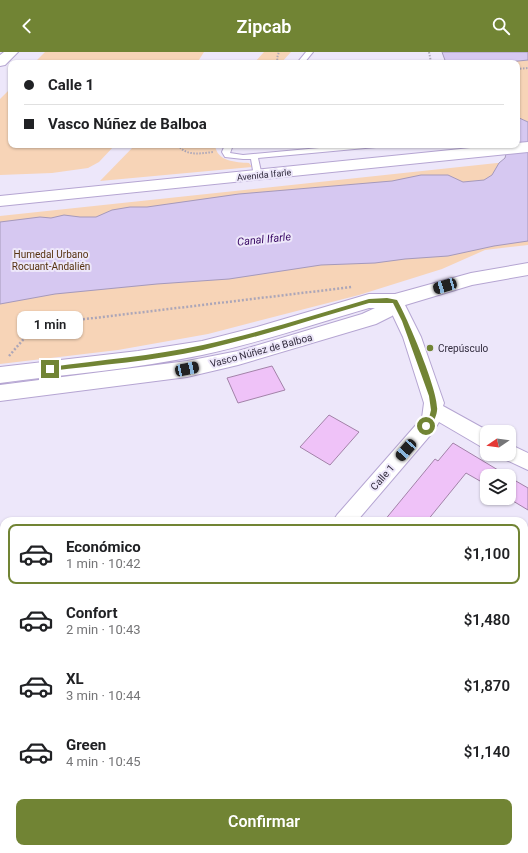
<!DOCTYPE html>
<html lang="es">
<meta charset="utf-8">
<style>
:root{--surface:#fff;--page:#f6f6f6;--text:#202124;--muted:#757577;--line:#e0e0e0;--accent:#718434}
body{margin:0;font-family:Roboto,sans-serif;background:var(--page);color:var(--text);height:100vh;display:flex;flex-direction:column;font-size:15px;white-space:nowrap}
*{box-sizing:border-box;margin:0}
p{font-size:13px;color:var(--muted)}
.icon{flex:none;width:22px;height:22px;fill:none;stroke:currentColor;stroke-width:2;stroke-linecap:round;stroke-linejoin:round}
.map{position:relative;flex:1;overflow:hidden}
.sheet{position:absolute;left:0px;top:465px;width:528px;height:336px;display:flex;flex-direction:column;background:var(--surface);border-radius:12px 12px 0 0;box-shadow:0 1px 3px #0004}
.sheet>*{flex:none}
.banner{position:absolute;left:8px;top:8px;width:512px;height:88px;border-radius:8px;box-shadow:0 1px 3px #0004;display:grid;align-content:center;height:88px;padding:0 16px;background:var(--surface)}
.needle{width:26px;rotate:257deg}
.controls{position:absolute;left:480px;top:373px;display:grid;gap:8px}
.controls a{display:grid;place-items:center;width:36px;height:36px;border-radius:8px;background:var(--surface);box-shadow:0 1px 3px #0004;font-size:20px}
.end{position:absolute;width:18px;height:18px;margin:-9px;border:5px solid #718434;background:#fff;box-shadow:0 0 0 2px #fff}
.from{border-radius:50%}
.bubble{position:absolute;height:28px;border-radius:8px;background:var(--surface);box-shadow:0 1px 3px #0004;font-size:13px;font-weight:600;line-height:28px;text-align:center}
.car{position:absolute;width:12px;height:24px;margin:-12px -6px;border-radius:5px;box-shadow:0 0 3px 1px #0007;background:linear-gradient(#222 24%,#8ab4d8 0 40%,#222 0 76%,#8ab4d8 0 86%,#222 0)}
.banner b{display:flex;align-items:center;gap:14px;height:38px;font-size:15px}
.banner b+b{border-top:1px solid var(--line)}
.banner i{width:10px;height:10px;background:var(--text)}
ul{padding:7px 0 0;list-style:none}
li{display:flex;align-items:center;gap:12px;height:60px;margin:0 8px 6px;padding:0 8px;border:2px solid transparent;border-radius:8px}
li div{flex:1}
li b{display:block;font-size:15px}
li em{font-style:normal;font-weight:600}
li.selected{border-color:var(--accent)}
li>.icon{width:36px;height:36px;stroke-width:1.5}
.cta{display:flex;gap:8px;margin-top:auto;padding:8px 16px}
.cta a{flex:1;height:46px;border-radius:8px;background:var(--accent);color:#fff;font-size:16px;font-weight:600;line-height:46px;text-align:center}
header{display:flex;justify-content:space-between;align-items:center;height:52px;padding:0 16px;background:var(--accent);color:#fff;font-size:18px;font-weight:600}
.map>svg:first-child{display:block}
.green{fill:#f7d4b7}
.water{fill:#d6c8f1;stroke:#a599bb}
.building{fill:#efc2f8;stroke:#a282a8}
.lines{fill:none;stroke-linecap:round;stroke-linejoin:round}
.lane-casing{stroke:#b5a5d2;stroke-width:2}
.street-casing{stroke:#b5a5d2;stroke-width:2}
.secondary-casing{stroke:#b5a5d2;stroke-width:2}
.path-far1{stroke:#aca6b8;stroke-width:2;stroke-dasharray:1.5 1.5;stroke-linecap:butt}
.path{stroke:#aca6b8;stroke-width:2.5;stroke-dasharray:2 2;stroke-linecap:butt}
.lane{fill:#fff;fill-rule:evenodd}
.street{fill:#fff;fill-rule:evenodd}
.secondary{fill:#fff;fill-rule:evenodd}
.route{fill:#718434}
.poi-dot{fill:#718434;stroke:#ede7fa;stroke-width:1.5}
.labels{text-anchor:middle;stroke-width:4;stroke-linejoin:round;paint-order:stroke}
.far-street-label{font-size:9px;fill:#322c3e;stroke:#ede7fa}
.park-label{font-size:10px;fill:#573310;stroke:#ede7fa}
.poi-label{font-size:10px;fill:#322c3e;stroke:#ede7fa;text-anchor:start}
.street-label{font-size:10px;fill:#322c3e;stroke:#ede7fa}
.water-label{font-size:11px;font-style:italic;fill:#380863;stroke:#ede7fa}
</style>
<header><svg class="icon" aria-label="back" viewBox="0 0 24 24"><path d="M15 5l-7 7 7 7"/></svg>Zipcab<svg class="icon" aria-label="search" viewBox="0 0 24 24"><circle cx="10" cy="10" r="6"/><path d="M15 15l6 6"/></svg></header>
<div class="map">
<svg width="528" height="801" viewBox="0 0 528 801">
<rect width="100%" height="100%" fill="#ede7fa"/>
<!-- green -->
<path class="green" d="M 45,0 L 204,0 L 197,11 L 34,11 Z
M 264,0 L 291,0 L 281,11 L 254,11 Z
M 528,8 L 528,70 L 517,65 L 517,11 L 499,11 Z
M 11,36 L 11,93 L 115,93 L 99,110 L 88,116 L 52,121 L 0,123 L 0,47 Z
M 135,93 L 215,93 C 217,110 236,110 249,111 L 252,115 L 100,129 Z
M 528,109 L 528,193 L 485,198 L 442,217 L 359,243 L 208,282 L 118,298 L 0,312 L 0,164 L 497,111 Z
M 524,738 L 528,741 L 528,783 L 524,789 Z
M 449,797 L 519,797 L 517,801 L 450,801 Z"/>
<!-- water -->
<path class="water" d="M 442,0 L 528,0 L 528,8 L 499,11 L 446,11 Z
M 517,65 L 528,70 L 528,189 L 494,194 L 448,204 L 405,207 L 375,211 L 321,213 L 229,227 L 157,232 L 55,242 L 0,252 L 0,170 L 40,165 L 51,166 L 64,163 L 80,165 L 96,165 L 112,158 L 130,155 L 147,155 L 239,142 L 392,129 L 421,123 L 448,123 L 463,130 L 484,128 L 492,123 L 499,111 L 505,106 L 506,102 L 517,93 Z"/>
<!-- building -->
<path class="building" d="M 272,314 L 285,338 L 238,351 L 227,326 Z
M 329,363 L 359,380 L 330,413 L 300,395 Z
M 453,391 L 508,424 L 487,424 L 487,433 L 466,421 L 427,469 L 384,469 L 435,407 L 438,409 Z
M 509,425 L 528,436 L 528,458 L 508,446 Z"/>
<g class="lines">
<defs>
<path id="lane" d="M 306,0 L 313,0 L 304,11 L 297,11 Z
M 225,93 L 233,93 L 230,101 L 243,103 L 352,93 L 380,93 L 376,95 L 258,106 L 262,124 L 258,126 L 254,124 L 251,107 L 243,107 L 225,105 L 222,100 Z
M 471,93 L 479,93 L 484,100 L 480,102 L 477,102 Z"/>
<path id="street" d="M 4,0 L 18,0 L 5,13 L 0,14 L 0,3 Z
M 395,243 L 401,245 L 421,285 L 444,351 L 443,354 L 490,380 L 487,380 L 487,396 L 480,394 L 439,370 L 433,380 L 357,469 L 333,469 L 337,463 L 422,366 L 424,351 L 403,285 L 386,249 L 389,245 Z
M 509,392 L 528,401 L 528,418 L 502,406 L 500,402 L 509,402 Z
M 528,498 L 528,521 L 524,523 L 524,500 Z
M 524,533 L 528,534 L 528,555 L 524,554 Z
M 0,569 L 4,569 L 4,591 L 0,591 Z
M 524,701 L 528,703 L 528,730 L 524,728 Z
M 4,733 L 4,759 L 0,760 L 0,734 Z
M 38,797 L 64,797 L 65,801 L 37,801 Z
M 227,797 L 253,797 L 254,801 L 226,801 Z
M 417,797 L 443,797 L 445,801 L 417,801 Z"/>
<path id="secondary" d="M 528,90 L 528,100 L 0,154 L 0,144 L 500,93 L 517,93 L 517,91 Z
M 528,211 L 528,223 L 472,233 L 402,254 L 392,264 L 376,272 L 238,313 L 187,325 L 0,349 L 0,333 L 187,309 L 238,299 L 362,262 L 375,256 L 369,256 C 314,272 259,291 202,303 C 136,317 67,322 0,331 L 0,315 L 138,299 L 202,289 L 257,275 L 369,242 L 395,242 L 471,221 Z"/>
</defs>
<!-- lane casing -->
<use href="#lane" class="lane-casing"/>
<!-- street casing -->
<use href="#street" class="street-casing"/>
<!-- secondary casing -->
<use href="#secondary" class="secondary-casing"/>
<!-- path-far1 -->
<path class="path-far1" d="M 429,0 L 431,10 L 436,11
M 278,11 L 277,6 L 279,0
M 517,17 L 528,16
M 178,93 C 186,105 202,101 214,100"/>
<!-- path -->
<path class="path" d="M 9,304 L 34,275 L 44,272 L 352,235"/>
<!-- lane -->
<use href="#lane" class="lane"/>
<!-- street -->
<use href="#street" class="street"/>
<!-- secondary -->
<use href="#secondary" class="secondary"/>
</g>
<!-- route -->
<path class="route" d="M 387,246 L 397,248 C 407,265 440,342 437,359 C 436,366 432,374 426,377 L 423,374 L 429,366 L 431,358 L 429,344 L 402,269 L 393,251 L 369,251 C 314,267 259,285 203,298 C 153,309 100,313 50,319 L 47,317 L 50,315 C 100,308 153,304 203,293 C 259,281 314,263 369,247 Z"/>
<!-- markers -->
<circle class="poi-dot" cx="430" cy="296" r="4"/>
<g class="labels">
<!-- far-street labels -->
<g class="far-street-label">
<text transform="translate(264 123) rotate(-6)" y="3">Avenida Ifarle</text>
</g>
<!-- park labels -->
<g class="park-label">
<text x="51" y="206">Humedal Urbano<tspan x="51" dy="12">Rocuant-Andalién</tspan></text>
</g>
<!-- poi labels -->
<g class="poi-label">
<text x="438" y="300">Crepúsculo</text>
</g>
<!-- street labels -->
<g class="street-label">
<text transform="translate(261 298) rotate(-15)" y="4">Vasco Núñez de Balboa</text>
<text transform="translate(382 425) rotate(-49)" y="4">Calle 1</text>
</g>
<!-- water labels -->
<g class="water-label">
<text transform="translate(264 187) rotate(-6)" y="4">Canal Ifarle</text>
</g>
</g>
</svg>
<div class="controls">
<a><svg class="needle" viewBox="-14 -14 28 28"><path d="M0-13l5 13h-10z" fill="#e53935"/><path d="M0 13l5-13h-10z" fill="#757577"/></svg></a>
<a><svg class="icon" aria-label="layers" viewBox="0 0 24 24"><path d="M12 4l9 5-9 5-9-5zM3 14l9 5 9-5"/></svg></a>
</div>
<i class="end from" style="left:426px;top:374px"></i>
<i class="end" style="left:50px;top:317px"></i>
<div class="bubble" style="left:17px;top:259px;width:66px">1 min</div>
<i class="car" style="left:445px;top:234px;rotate:254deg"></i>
<i class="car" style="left:187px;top:317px;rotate:78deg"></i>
<i class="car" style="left:406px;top:398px;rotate:221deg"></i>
<div class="banner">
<b><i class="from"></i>Calle 1</b>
<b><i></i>Vasco Núñez de Balboa</b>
</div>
<section class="sheet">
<ul>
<li class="selected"><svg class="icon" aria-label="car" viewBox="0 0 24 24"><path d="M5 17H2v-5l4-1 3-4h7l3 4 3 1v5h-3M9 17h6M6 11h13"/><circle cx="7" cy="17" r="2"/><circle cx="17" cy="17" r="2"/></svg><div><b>Económico</b><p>1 min · 10:42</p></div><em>$1,100</em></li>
<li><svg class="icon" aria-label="car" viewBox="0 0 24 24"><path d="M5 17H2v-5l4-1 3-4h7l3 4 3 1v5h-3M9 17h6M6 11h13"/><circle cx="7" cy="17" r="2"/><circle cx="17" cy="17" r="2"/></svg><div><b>Confort</b><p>2 min · 10:43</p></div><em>$1,480</em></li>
<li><svg class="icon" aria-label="car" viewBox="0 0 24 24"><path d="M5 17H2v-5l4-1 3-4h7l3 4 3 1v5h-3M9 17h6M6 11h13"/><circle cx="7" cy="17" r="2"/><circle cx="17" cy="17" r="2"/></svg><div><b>XL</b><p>3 min · 10:44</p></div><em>$1,870</em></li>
<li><svg class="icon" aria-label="car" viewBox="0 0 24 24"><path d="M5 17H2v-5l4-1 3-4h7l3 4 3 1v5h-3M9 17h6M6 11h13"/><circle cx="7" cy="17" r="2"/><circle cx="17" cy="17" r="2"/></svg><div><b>Green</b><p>4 min · 10:45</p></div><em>$1,140</em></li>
</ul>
<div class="cta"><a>Confirmar</a></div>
</section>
</div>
